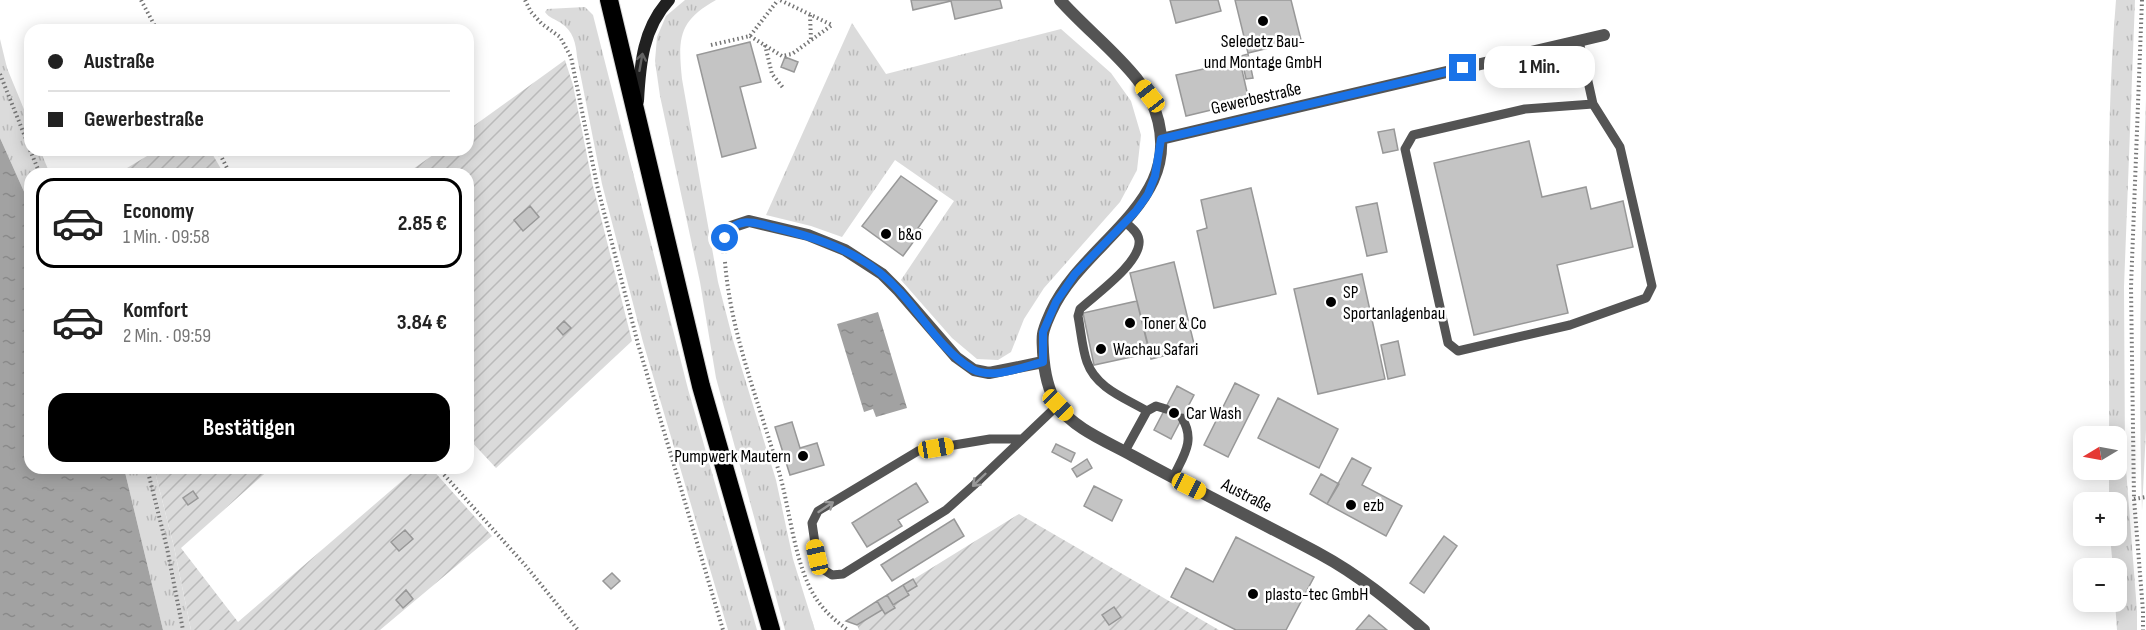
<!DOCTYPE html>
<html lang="de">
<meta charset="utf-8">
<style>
:root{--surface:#fff;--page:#f2f2f2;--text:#222;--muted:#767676;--line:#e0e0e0;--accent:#000}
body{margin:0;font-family:"Sofia Sans Condensed",sans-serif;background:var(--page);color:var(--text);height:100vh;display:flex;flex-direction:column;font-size:22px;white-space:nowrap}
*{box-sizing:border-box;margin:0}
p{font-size:20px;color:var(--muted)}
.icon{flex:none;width:33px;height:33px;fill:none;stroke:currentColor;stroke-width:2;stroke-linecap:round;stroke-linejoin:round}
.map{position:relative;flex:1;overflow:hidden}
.details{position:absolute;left:24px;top:168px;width:450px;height:306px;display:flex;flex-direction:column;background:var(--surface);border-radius:18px;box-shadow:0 3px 15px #0003}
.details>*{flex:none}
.top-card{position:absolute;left:24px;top:24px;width:450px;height:132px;border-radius:18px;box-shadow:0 3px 15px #0003;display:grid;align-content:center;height:132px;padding:0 24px;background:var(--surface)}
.needle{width:39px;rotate:260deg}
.tools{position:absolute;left:2073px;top:426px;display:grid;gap:12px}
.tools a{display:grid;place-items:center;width:54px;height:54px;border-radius:12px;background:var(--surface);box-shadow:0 3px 15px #0003;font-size:30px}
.end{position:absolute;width:27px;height:27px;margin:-14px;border:8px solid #1a73e8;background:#fff;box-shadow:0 0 0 3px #fff}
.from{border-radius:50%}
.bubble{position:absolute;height:42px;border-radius:18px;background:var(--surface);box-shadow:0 3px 15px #0003;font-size:20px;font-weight:700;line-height:42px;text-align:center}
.car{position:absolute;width:18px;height:36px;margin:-18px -9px;border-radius:8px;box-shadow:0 0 4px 2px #0007;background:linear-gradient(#f5c518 24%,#345 0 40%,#f5c518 0 76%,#345 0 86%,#f5c518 0)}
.top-card b{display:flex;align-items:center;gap:21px;height:57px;font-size:22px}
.top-card b+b{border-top:2px solid var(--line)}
.top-card i{width:15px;height:15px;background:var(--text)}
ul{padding:10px 0 0;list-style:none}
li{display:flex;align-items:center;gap:18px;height:90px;margin:0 12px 9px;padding:0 12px;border:3px solid transparent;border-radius:18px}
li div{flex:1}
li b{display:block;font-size:22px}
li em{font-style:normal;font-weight:700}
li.on{border-color:var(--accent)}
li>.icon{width:54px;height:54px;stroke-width:1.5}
.button{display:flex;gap:12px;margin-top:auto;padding:12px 24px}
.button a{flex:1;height:69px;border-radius:18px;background:var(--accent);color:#fff;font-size:24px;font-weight:700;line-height:69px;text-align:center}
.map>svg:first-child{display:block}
.grass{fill:url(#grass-tufts)}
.garden{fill:url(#garden-furrows)}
.water{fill:url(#water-ripples)}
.building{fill:#c4c4c4;stroke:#989898;stroke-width:1.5}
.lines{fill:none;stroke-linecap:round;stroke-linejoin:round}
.highway-casing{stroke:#dbdbdb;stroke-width:20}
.path{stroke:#767676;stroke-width:4;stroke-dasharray:1.5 3;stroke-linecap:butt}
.lane{stroke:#545454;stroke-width:9}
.street{stroke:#545454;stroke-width:12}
.secondary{stroke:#212121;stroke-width:12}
.highway{stroke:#000;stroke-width:18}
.oneway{stroke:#646464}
.oneway2{stroke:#989898}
.route{stroke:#1a73e8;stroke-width:8}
.poi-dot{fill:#000;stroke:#fff;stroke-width:2}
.labels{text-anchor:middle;stroke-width:5;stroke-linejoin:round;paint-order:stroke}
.poi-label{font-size:18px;fill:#000;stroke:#fff;text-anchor:start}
.street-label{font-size:18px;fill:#000;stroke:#fff}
</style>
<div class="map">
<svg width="2146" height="630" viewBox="0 0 2146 630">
<defs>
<pattern id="grass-tufts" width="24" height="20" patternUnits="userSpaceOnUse" patternTransform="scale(1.5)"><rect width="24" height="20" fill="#dbdbdb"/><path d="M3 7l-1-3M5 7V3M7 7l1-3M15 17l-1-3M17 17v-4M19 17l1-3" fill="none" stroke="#bababa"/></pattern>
<pattern id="garden-furrows" width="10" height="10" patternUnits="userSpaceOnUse" patternTransform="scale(1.5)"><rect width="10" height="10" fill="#dbdbdb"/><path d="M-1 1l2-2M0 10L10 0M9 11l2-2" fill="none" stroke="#bababa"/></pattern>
<pattern id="water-ripples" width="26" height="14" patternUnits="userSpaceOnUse" patternTransform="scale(1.5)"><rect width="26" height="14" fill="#a2a2a2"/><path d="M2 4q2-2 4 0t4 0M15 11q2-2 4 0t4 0" fill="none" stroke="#8a8a8a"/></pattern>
</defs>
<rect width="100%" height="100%" fill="#fff"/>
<!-- grass -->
<path class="grass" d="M 685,0 L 716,0 C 678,21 678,39 682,79 L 718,282 L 733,340 L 776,480 L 793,559 L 815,630 L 785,630 L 716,378 L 700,282 L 660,96 L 655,61 L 657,37 L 666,16 Z
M 2116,0 L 2135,0 L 2124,287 L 2125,456 L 2137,611 L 2137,630 L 2117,630 L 2115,602 L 2116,568 L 2113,568 L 2110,536 L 2116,536 L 2116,502 L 2109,502 L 2109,470 L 2116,470 L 2116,436 L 2109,436 C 2110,291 2104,145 2116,0 Z
M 585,7 L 593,15 L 688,389 L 757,630 L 728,630 L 643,342 L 602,184 L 577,57 C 576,43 573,31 561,23 C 555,19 549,18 545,12 L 547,9 Z
M 852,23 L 886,74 L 1061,29 L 1111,73 L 1131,101 L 1141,135 L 1137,170 L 1120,202 L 1044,288 L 1024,319 L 1011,352 L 998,360 L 977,359 L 952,338 L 901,280 L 954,201 L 895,160 L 842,237 L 811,226 L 766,215 Z
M 0,39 L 7,68 L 30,124 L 30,150 L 40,150 L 50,174 L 30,174 L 30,205 L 0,138 Z
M 2146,99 L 2146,430 L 2142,511 C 2138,374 2141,237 2146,99 Z
M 124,468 L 154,468 L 174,547 L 191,630 L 163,630 Z"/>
<!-- garden -->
<path class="garden" d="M 565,60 L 573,85 L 593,186 L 632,341 L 496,468 L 468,438 L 468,174 L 406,174 L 440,150 L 468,150 L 468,130 Z
M 157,150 L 210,150 L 224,174 L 117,174 Z
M 154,468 L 271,468 L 181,548 L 238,622 L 417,468 L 431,468 L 492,536 L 380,630 L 191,630 L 174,547 Z
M 1019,514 L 1219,630 L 859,630 L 857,625 L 846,621 Z"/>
<!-- water -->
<path class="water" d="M 0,138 L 30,205 L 30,468 L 124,468 L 163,630 L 0,630 Z
M 878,312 L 907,408 L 876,417 L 873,409 L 864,412 L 837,324 Z"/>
<!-- building -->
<path class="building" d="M 911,0 L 1000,0 L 1002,8 L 955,19 L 951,1 L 913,10 Z
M 1170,0 L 1218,0 L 1221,11 L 1176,23 Z
M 1235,0 L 1291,0 L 1301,40 L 1248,53 Z
M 750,42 L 761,82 L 740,87 L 756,148 L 722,157 L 697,55 Z
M 1248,54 L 1253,78 L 1246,79 L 1241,56 Z
M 785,57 L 798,62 L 794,72 L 781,67 Z
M 1240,61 L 1249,101 L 1186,116 L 1176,75 Z
M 1394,129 L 1398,150 L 1383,153 L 1378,132 Z
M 1529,141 L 1542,197 L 1586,187 L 1591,209 L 1623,201 L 1633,247 L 1557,265 L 1568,313 L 1474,335 L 1434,163 Z
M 901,176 L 937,201 L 918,228 L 922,230 L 903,256 L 862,226 Z
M 1251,188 L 1276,294 L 1214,308 L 1197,231 L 1207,228 L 1201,200 Z
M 1377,203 L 1387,252 L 1367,256 L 1356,207 Z
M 530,206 L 539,217 L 523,231 L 514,220 Z
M 1174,262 L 1195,348 L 1151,359 L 1130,273 Z
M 1362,274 L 1385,379 L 1318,394 L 1294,289 Z
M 1137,301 L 1150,353 L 1094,365 L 1083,313 Z
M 564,321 L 571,328 L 563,335 L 557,328 Z
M 1398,341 L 1405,375 L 1388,379 L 1381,345 Z
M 1235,383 L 1259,395 L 1228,457 L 1204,445 Z
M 1177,386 L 1194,395 L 1171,439 L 1154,430 Z
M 1278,398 L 1338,429 L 1319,468 L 1258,438 Z
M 792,422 L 800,448 L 817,443 L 824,465 L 790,475 L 775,427 Z
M 1056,444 L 1075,453 L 1071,462 L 1052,452 Z
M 1352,458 L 1371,468 L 1362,485 L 1402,506 L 1386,536 L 1327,504 Z
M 1087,459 L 1092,468 L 1077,477 L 1072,469 Z
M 1321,474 L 1339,484 L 1327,504 L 1310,494 Z
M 916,483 L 928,502 L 898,520 L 902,526 L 867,547 L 852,523 Z
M 1094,486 L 1122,500 L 1112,521 L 1084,506 Z
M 193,491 L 198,498 L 188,505 L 183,498 Z
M 954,519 L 964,536 L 892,581 L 881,565 Z
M 405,530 L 413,539 L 399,551 L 391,542 Z
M 1444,536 L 1457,546 L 1424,593 L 1410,583 Z
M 1236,537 L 1314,577 L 1286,630 L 1236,630 L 1171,597 L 1186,568 L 1213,582 Z
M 612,573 L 620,581 L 611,589 L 603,581 Z
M 913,579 L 917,586 L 907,592 L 903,585 Z
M 903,585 L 909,595 L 893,605 L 887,595 Z
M 406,590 L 413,599 L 403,608 L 396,600 Z
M 887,595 L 895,608 L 885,614 L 877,601 Z
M 877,601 L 882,610 L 857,625 L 846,621 Z
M 1114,607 L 1121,617 L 1109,625 L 1102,615 Z
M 1369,615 L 1387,630 L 1356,630 Z"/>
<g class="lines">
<defs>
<path id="highway" d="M 609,0 L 701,386 L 771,630"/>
</defs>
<!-- highway casing -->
<use href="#highway" class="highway-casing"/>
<!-- path -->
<path class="path" d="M 141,0 L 157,30
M 525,0 L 531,12 L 542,24 L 560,37 L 571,57 L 597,185 L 638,344 L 723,630
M 2142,0 L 2131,287 L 2134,499 L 2143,611 L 2143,630
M 810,15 L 811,40
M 750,36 L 782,56 L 792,54 L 832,25 L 780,0
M 711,45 L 750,36 L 778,0
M 765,45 L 772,74 L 784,89
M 0,74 L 30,149
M 30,150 L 40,174
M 218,150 L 230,174
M 725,262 C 731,337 761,407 781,479 C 790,514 794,553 809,586 C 818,605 831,618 848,630
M 147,468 L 167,548 L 183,630
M 438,468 L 525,565 L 578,630
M 2134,499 L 2146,497"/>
<!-- lane -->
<path class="lane" d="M 1579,41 L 1593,104 L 1620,147 L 1652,286 L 1646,298 L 1570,325 L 1458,351 L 1448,343 L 1405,149 L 1413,135 L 1525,109 L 1593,104
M 1125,222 C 1131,227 1138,232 1139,240 C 1142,262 1095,295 1080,309 L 1078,316 C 1081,331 1082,348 1087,362 C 1096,388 1125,398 1147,411
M 1021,439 L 990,439 L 918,451 L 818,511 L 812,523 L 817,557 L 821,568 L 832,575 L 843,574 L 946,510 L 974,485 L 1058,405
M 1125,451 L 1147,411 L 1156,406 L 1166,409
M 1173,478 C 1183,456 1196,441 1182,418"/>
<!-- street -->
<path class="street" d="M 1060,0 C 1085,28 1114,50 1137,79 C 1141,85 1147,91 1150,98 C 1197,198 1085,237 1051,312 C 1048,319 1044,327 1043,334 C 1042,340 1043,346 1043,352 C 1044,369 1048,390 1057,405 C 1074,429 1108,442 1133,456 C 1195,490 1258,521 1320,554 C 1359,575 1391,602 1424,630
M 1161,139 L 1604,35
M 724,248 L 725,238 L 731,227 L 749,221 L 808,235 L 845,250 L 882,274 L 899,291 L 956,357 L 974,370 L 989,373 L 1043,362"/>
<!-- secondary -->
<path class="secondary" d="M 638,101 C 640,64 643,28 669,0"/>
<!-- highway -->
<use href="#highway" class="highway"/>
</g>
<!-- one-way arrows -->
<defs><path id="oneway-shaft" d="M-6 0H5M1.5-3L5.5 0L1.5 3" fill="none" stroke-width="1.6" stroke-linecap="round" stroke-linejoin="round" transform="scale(1.5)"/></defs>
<use class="oneway" href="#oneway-shaft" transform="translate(641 62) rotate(-80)"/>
<g class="oneway2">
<use href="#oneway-shaft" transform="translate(979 480) rotate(136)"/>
<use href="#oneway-shaft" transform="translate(826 507) rotate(-34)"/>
</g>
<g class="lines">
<!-- route -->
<path class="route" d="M 725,238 C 734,216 754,222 772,227 C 820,238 867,254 900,292 C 923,317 942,351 972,369 C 992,380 1023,367 1043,362 L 1043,332 L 1056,302 L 1075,274 L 1136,211 L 1148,194 L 1155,176 L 1161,139 L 1463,68"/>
</g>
<!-- markers -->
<g class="poi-dot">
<circle cx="1263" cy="21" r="6"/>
<circle cx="886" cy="234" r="6"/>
<circle cx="1331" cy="302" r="6"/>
<circle cx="1130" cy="323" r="6"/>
<circle cx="1101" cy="349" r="6"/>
<circle cx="1174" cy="413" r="6"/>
<circle cx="803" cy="456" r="6"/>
<circle cx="1351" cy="505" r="6"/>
<circle cx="1253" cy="594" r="6"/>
</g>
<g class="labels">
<!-- poi labels -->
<g class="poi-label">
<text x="1263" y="47" text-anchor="middle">Seledetz Bau-<tspan x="1263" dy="21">und Montage GmbH</tspan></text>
<text x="898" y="240">b&amp;o</text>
<text x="1343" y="298">SP<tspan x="1343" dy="21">Sportanlagenbau</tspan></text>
<text x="1142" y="329">Toner &amp; Co</text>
<text x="1113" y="355">Wachau Safari</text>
<text x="1186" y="419">Car Wash</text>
<text x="791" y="462" text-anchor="end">Pumpwerk Mautern</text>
<text x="1363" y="511">ezb</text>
<text x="1265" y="600">plasto-tec GmbH</text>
</g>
<!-- street labels -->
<g class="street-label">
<text transform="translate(1256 98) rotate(-13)" y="6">Gewerbestraße</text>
<text transform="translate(1247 495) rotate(27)" y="6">Austraße</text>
</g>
</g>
</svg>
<div class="tools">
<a><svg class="needle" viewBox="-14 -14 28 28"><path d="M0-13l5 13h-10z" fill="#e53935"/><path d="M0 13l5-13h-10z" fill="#767676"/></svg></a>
<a>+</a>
<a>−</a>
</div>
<i class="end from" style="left:725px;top:238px"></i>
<i class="end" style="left:1463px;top:68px"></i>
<div class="bubble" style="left:1484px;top:46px;width:111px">1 Min.</div>
<i class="car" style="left:1150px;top:96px;rotate:322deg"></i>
<i class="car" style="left:1058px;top:405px;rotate:136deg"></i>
<i class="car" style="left:936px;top:448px;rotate:81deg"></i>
<i class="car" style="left:1189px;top:486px;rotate:117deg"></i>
<i class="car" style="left:817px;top:557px;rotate:347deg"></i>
<div class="top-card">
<b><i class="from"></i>Austraße</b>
<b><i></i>Gewerbestraße</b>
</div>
<section class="details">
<ul>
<li class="on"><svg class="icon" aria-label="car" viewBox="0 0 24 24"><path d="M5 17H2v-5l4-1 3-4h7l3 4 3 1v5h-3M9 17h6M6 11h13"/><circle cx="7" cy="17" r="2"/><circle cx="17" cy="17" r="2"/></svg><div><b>Economy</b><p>1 Min. · 09:58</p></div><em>2.85 €</em></li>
<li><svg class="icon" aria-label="car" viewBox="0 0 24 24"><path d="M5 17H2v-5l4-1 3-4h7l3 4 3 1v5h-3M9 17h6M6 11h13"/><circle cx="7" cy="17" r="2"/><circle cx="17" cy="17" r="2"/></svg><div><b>Komfort</b><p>2 Min. · 09:59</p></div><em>3.84 €</em></li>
</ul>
<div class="button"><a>Bestätigen</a></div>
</section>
</div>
